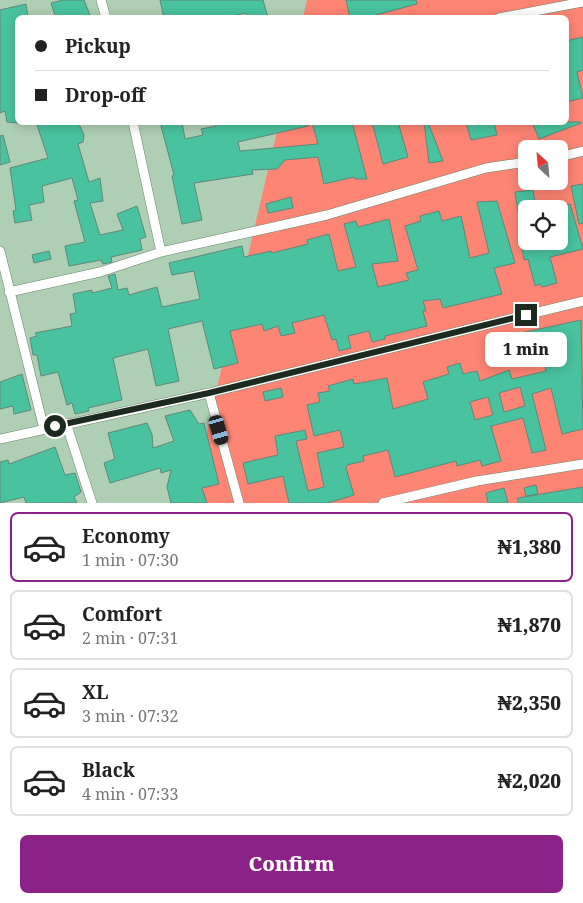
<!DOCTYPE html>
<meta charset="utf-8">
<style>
:root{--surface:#fff;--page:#f2f2f2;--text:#222;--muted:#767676;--line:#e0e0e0;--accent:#8b2287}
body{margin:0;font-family:"Noto Serif",serif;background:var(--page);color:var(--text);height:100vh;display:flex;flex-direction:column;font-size:19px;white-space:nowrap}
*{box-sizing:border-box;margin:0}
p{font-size:16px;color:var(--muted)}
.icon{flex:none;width:28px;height:28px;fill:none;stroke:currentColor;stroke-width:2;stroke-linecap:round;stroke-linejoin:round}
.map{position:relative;height:503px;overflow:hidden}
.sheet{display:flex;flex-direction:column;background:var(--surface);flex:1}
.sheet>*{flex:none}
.top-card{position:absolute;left:15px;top:15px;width:554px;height:110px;border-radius:8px;box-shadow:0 2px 12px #0003;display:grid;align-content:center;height:110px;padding:0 20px;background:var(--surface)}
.needle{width:32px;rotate:334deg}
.fabs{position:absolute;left:518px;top:140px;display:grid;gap:10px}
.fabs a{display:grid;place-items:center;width:50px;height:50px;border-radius:8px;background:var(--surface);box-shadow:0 2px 12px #0003;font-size:25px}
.end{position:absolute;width:22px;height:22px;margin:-11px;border:6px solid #1d2a1f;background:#fff;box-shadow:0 0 0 2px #fff}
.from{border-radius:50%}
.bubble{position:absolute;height:35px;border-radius:8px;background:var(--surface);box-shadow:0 2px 12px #0003;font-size:16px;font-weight:800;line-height:35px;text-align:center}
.car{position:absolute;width:15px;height:30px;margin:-15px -8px;border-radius:6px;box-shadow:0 0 4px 1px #0007;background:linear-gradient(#222 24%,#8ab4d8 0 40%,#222 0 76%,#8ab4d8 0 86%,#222 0)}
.top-card b{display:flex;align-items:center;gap:18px;height:48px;font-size:19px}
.top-card b+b{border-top:1px solid var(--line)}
.top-card i{width:12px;height:12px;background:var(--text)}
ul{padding:9px 0 0;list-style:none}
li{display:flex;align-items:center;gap:15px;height:70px;margin:0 10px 8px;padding:0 10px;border:2px solid var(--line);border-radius:8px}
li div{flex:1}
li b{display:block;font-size:19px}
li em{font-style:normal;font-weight:800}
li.selected{border-color:var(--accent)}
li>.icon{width:45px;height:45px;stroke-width:1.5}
.primary-button{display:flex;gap:10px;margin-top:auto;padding:10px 20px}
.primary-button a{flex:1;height:58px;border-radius:8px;background:var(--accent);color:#fff;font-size:20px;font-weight:800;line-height:58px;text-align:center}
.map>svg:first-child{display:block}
.green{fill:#fe8573;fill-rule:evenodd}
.building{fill:#49c39f;stroke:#5e8879;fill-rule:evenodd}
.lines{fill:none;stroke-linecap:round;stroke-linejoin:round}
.minor-casing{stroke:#66856b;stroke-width:10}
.minor{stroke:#fff;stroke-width:9}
.route{stroke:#1d2a1f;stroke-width:6}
</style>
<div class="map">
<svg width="583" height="503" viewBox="0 0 583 503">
<rect width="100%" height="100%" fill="#aecfb3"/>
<!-- green -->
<path class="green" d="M 307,0 L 583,0 L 583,503 L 190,503 L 279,123 L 566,122 L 566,18 L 303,17 ZM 526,149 L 559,149 L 559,181 L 526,181 ZM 526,209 L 559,209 L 559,241 L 526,241 Z"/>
<!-- building -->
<path class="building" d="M 63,0 L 84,0 L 91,18 L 56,18 L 51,3 Z
M 160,0 L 263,0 L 268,18 L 248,18 L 246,13 L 224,18 L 164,18 Z
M 346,0 L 416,0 L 417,4 L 376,15 L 377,18 L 350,18 Z
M 26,4 L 28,18 L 18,18 L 18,123 L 7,122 L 5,111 L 0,113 L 0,10 Z
M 583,37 L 583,70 L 577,72 L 583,98 L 566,102 L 566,41 Z
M 36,122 L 78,122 L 84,135 L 83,142 L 78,144 L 89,182 L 100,178 L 103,201 L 90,203 L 100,235 L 123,230 L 117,214 L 137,206 L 146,237 L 140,239 L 142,250 L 111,257 L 112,262 L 103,264 L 101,260 L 69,266 L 65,246 L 85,242 L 74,201 L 78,200 L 72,178 L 42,186 L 44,202 L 29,205 L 32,220 L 15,223 L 13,211 L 16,210 L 10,168 L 48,158 Z
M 160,122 L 182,122 L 185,139 L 203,135 L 201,129 L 216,126 L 215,122 L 308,122 L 308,126 L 238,142 L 240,151 L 318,144 L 312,122 L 352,122 L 367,179 L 355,179 L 354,177 L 324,184 L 318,157 L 285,160 L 277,169 L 252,170 L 253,174 L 194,183 L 202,220 L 182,224 L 172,176 L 174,175 Z
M 372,122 L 398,122 L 408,157 L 383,164 Z
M 424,122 L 428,122 L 443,161 L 429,163 Z
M 466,122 L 494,122 L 497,135 L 471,140 Z
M 532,122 L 581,122 L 581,123 L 539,139 Z
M 3,135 L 10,162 L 0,165 L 0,136 Z
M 583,184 L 583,223 L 579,224 L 571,186 Z
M 533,190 L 536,209 L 518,212 L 515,192 Z
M 291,197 L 293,208 L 268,213 L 266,204 Z
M 497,201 L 515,263 L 494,268 L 502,294 L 443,308 L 440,299 L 423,301 L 426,311 L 423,311 L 427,326 L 385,336 L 385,339 L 372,342 L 369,331 L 348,336 L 351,348 L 339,351 L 336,339 L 332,340 L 324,315 L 292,323 L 295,333 L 281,336 L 278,326 L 264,331 L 262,324 L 230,331 L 238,363 L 214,369 L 202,321 L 168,329 L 179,381 L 156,386 L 148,349 L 113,358 L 122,400 L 88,408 L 89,411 L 75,414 L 72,403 L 67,405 L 58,372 L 41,376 L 37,355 L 33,355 L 30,338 L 37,336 L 35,333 L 72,326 L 70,314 L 76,313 L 73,294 L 92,290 L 92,293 L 112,288 L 108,276 L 115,274 L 118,290 L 127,288 L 129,295 L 157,287 L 162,307 L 200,299 L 194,271 L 172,275 L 169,263 L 242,246 L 244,257 L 271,251 L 272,253 L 308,244 L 307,240 L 329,234 L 338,271 L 356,267 L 344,224 L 356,221 L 358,227 L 389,219 L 398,261 L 372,264 L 378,287 L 409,280 L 406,273 L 418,270 L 405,226 L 421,221 L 420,216 L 439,211 L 442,221 L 461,216 L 470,258 L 489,253 L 477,202 Z
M 570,204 L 583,249 L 550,257 L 557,283 L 542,287 L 540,284 L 535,286 L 528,259 L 524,260 L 522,248 L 559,241 L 559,207 Z
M 49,251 L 51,259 L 34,263 L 32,255 Z
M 581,320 L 583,429 L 562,434 L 551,388 L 532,394 L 546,450 L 532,453 L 523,418 L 491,426 L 501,461 L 482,466 L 480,460 L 457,466 L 456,461 L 395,477 L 388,450 L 363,456 L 364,461 L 347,465 L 346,468 L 354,495 L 328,503 L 289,503 L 283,476 L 248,484 L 243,463 L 278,455 L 275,436 L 305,430 L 307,439 L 296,441 L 308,491 L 324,487 L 317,453 L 344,447 L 340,430 L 314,436 L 307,405 L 320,402 L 318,393 L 330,391 L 328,386 L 353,379 L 354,384 L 387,378 L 393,409 L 428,399 L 423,382 L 449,374 L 447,367 L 460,363 L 463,374 L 477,371 L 480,381 L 509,370 L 512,379 L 546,371 L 539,339 L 523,343 L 521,333 ZM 520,387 L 525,406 L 504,412 L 499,393 ZM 488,397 L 493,415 L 475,420 L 470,402 Z
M 22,374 L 31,410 L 14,414 L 13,406 L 0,409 L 0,382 Z
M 281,388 L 283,397 L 265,401 L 263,392 Z
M 190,410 L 199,424 L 204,423 L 219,484 L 202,488 L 207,503 L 171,503 L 167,487 L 171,470 L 161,473 L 160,468 L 110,483 L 104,463 L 115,459 L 108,433 L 147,423 L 152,434 L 153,448 L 174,441 L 165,416 Z
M 55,447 L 65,475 L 75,473 L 81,492 L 74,497 L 77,503 L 26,503 L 24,497 L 0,503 L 0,462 L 8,460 L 9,464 Z
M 536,485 L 538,494 L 526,496 L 524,488 Z
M 583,487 L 583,503 L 518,503 L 518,498 Z
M 504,488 L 508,503 L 488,503 L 486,493 Z"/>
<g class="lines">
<defs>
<path id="minor" d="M 101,0 L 106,18
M 499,18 L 583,2
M 133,122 L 161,252
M 559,157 L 583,151
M 0,251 L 44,429
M 9,292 L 100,272 L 161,252 L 327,215 L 486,168 L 526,162
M 209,393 L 239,503
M 66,423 L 92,503
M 0,439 L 209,393 L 583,301
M 383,503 L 477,481 L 583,464"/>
</defs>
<!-- minor casing -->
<use href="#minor" class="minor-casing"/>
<!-- minor -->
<use href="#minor" class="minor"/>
</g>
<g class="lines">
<!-- route -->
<path class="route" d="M 55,426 L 209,393 L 526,315"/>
</g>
</svg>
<div class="fabs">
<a><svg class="needle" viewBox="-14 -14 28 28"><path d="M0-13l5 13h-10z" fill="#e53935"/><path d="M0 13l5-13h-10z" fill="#767676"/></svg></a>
<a><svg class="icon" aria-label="locate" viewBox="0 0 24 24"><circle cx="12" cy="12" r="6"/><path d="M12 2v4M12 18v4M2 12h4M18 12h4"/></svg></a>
</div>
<i class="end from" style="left:55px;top:426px"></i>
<i class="end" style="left:526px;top:315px"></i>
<div class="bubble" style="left:485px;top:332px;width:82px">1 min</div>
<i class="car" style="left:219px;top:430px;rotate:164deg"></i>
<div class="top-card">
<b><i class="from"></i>Pickup</b>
<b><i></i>Drop-off</b>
</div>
</div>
<section class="sheet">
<ul>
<li class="selected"><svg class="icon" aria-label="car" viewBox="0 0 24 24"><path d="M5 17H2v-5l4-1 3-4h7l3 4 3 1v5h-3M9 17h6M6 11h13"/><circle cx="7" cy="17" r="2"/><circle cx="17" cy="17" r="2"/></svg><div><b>Economy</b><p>1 min · 07:30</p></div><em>₦1,380</em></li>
<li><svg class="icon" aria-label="car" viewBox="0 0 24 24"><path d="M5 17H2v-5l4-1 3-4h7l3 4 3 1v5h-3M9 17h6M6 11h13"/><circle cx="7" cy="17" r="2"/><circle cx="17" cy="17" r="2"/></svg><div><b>Comfort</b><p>2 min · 07:31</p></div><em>₦1,870</em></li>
<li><svg class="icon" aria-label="car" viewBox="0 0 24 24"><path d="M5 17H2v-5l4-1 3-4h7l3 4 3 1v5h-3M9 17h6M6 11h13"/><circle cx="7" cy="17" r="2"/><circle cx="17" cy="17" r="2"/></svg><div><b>XL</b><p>3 min · 07:32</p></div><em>₦2,350</em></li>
<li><svg class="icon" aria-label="car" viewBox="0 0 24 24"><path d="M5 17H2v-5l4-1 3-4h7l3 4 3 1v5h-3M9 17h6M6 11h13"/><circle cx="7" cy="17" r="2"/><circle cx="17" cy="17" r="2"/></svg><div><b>Black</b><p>4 min · 07:33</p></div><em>₦2,020</em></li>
</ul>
<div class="primary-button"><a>Confirm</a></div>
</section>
